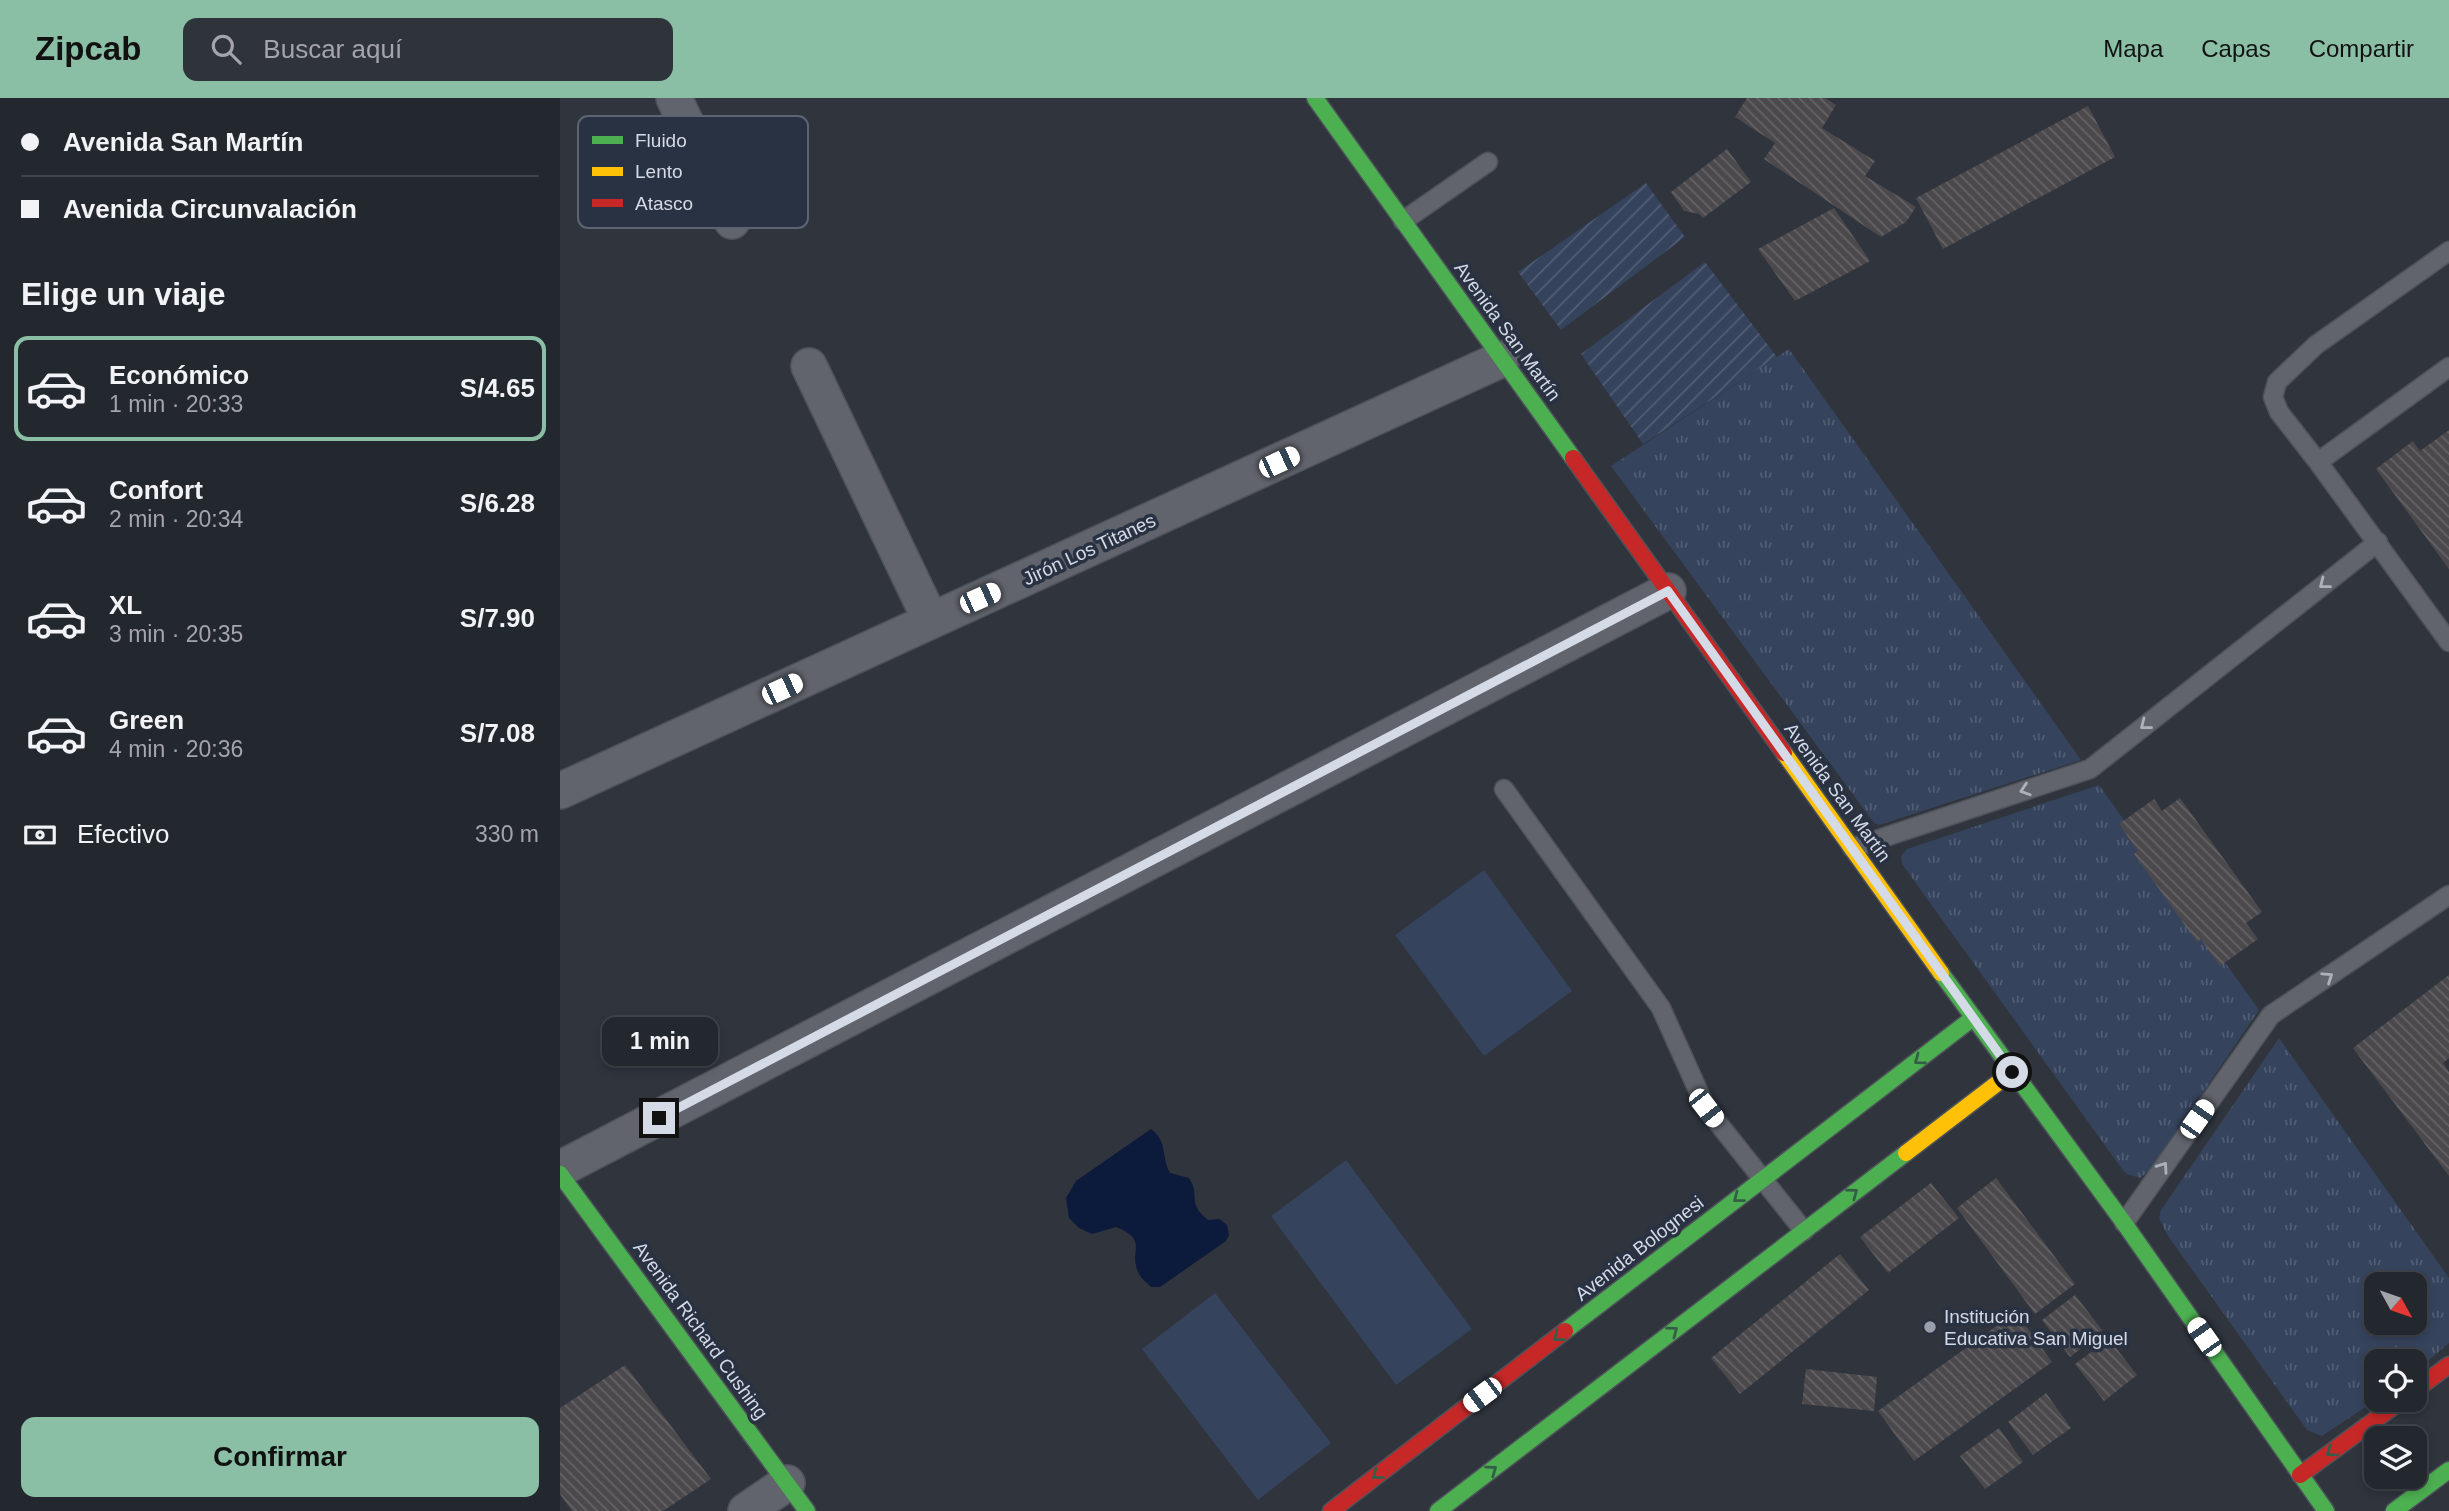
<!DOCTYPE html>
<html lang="es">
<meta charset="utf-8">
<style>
:root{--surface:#23272e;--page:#2f333a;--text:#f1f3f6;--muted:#a3a5aa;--line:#40444a;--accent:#8abfa5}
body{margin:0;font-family:Arial,sans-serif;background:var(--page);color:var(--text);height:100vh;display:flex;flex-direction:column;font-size:26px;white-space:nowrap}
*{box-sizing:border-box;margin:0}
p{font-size:23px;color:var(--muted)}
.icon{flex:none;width:38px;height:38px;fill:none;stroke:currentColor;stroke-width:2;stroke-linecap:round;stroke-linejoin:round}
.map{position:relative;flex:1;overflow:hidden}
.side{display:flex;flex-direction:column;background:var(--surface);width:560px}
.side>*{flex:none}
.top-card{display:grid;align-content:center;height:154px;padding:0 21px;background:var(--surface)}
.needle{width:46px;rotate:130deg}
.controls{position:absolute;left:1804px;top:1174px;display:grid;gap:14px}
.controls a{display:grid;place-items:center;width:63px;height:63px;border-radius:14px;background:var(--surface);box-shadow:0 4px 10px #0003,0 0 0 2px var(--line);font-size:35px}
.end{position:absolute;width:32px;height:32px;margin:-16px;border:9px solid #d4dae6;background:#111;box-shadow:0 0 0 4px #111}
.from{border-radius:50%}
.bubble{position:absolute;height:49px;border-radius:14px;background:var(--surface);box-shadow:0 4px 10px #0003,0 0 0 2px var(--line);font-size:23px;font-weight:700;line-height:49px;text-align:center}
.car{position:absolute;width:21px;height:42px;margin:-21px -10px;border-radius:9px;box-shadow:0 0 5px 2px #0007;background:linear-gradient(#fff 24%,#345 0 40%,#fff 0 76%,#345 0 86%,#fff 0)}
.top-card b{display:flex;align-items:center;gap:24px;height:66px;font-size:26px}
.top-card b+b{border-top:2px solid var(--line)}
.top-card i{width:18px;height:18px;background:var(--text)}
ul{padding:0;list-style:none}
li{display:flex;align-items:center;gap:21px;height:105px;margin:0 14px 10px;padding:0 7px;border:4px solid transparent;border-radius:14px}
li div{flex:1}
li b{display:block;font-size:26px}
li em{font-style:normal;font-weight:700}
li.active{border-color:var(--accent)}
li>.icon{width:63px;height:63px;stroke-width:1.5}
h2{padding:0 21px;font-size:32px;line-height:84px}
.pay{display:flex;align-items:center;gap:18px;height:77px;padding:0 21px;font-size:26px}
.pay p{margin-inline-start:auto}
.button{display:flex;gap:14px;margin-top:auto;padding:14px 21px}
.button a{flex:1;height:80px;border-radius:14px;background:var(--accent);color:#111;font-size:28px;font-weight:700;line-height:80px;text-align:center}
header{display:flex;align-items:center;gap:42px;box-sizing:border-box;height:98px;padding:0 35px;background:var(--accent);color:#111}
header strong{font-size:33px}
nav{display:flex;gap:38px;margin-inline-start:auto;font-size:24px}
.search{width:490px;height:63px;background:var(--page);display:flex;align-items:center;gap:18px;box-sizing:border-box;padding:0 24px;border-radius:14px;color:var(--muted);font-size:26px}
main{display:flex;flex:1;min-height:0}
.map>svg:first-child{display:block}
.park{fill:url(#park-tufts);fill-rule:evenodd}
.garden{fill:url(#garden-furrows)}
.pitch{fill:#36435d}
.water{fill:#0c1a3b}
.building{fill:url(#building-back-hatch)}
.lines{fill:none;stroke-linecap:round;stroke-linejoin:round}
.lane-casing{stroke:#4d525a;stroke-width:21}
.street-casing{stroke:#4d525a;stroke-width:38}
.fast-casing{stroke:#4d525a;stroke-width:19}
.slow-casing{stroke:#4d525a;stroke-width:19}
.jam-casing{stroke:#4d525a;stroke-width:19}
.lane{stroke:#61646c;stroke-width:18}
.street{stroke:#61646c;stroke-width:35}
.fast{stroke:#4caf50;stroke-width:16}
.slow{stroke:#ffc107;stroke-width:16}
.jam{stroke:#c62828;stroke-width:16}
.oneway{stroke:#acb1bb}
.oneway2{stroke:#355e48}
.route{stroke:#d4dae6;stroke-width:9}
.poi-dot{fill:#9aa0ab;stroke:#293243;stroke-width:2.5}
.labels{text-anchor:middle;stroke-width:7;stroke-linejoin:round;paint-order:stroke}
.street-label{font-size:19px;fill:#d4dae6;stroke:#293243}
.poi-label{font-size:19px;fill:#d4dae6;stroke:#293243;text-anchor:start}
.key{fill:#293243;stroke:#5c6474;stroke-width:2}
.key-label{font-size:19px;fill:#d4dae6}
</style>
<header>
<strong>Zipcab</strong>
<div class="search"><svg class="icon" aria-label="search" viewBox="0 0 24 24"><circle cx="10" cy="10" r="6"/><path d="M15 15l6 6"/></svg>Buscar aquí</div>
<nav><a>Mapa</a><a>Capas</a><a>Compartir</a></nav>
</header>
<main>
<section class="side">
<div class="top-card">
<b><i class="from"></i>Avenida San Martín</b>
<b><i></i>Avenida Circunvalación</b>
</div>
<h2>Elige un viaje</h2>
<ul>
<li class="active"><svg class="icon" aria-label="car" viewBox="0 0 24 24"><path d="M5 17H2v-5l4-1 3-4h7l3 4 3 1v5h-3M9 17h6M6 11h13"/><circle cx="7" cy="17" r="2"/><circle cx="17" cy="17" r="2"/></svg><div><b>Económico</b><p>1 min · 20:33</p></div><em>S/4.65</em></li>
<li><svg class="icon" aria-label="car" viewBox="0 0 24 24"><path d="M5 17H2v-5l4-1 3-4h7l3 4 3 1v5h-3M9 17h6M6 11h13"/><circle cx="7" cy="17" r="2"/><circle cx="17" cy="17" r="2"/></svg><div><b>Confort</b><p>2 min · 20:34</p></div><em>S/6.28</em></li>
<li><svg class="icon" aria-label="car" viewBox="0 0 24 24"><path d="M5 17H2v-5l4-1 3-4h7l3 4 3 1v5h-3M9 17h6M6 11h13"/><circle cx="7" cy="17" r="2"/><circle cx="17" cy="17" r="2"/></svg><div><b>XL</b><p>3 min · 20:35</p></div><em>S/7.90</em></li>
<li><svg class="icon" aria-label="car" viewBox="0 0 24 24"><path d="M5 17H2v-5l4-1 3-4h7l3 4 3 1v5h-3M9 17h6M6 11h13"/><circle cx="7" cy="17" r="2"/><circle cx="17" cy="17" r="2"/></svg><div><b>Green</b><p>4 min · 20:36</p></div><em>S/7.08</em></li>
</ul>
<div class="pay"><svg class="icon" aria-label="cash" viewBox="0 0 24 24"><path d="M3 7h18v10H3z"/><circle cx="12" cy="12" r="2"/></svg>Efectivo<p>330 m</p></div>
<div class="button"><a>Confirmar</a></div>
</section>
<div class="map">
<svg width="1889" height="1413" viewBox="0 0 1889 1413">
<defs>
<pattern id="park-tufts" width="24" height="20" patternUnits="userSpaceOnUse" patternTransform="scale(1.75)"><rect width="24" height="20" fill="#36435d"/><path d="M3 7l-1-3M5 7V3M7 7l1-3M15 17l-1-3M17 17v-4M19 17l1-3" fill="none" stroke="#525e74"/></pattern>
<pattern id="garden-furrows" width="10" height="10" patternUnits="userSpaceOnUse" patternTransform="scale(1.75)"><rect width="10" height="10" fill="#36435d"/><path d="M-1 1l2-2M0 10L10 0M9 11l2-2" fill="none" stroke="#525e74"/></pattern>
<pattern id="building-back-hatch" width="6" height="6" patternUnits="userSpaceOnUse" patternTransform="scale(1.75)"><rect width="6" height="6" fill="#4c494c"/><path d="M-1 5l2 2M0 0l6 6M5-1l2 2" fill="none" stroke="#656366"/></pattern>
</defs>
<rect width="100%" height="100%" fill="#2f343d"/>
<!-- park -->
<path class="park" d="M 1229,251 L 1521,662 L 1319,727 L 1314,725 L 1051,368 Z
M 1539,687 L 1699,912 L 1590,1072 L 1580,1080 L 1567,1076 L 1562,1071 L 1342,766 L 1341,758 L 1347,751 Z
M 1719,940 L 1889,1180 L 1889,1245 L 1855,1274 L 1855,1264 L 1816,1264 L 1816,1302 L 1762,1338 L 1747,1332 L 1608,1138 L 1599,1120 L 1601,1112 ZM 1816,1186 L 1855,1186 L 1855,1225 L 1816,1225 Z"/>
<!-- garden -->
<path class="garden" d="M 1086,85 L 1125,139 L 1001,232 L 958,174 Z
M 1145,164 L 1217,259 L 1083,346 L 1021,256 Z"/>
<!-- pitch -->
<path class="pitch" d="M 924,772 L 1012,893 L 924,958 L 835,837 Z
M 786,1062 L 912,1231 L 836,1287 L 711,1118 Z
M 655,1195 L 771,1345 L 698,1402 L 582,1251 Z"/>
<!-- water -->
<path class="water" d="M 591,1031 C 608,1043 601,1059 610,1075 L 629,1080 C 641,1098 626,1104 648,1122 L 660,1121 L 667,1127 L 669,1137 L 666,1143 L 600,1189 L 591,1189 C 586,1184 579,1179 577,1171 C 570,1151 588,1142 556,1129 L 532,1136 L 519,1130 L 509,1120 L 506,1100 L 516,1083 Z"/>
<!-- building -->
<path class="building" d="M 1187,0 L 1265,0 L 1276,7 L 1262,30 L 1315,63 L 1305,78 L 1356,109 L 1346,124 L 1321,139 L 1204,61 L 1215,45 L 1175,19 Z
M 1528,8 L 1555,59 L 1383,151 L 1356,100 Z
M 1167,51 L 1191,84 L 1143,120 L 1139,116 L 1124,113 L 1111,94 Z
M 1274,110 L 1310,163 L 1235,203 L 1198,151 Z
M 1889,332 L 1889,471 L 1816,371 L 1853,343 L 1860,353 Z
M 1620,700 L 1702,814 L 1686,825 L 1698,841 L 1660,868 L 1641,841 L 1637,844 L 1574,756 L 1578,753 L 1559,726 L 1594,701 L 1602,713 Z
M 1889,877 L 1889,960 L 1883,965 L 1889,974 L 1889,1078 L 1793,950 Z
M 1436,1080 L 1515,1186 L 1475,1216 L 1397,1110 Z
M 1371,1085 L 1399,1120 L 1328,1175 L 1300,1139 Z
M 1280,1156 L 1309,1192 L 1180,1296 L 1151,1260 Z
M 1515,1197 L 1543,1233 L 1510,1259 L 1482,1222 Z
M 1456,1214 L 1492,1264 L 1354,1363 L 1318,1313 Z
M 1549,1241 L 1577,1277 L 1544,1303 L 1515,1266 Z
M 65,1267 L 151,1381 L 103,1413 L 12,1413 L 0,1396 L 0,1310 Z
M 1246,1271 L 1317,1279 L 1314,1313 L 1242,1306 Z
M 1486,1295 L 1511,1330 L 1473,1357 L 1448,1324 Z
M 1439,1330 L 1463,1364 L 1425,1391 L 1400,1358 Z"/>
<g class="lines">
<defs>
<path id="lane" d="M 843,123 L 928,64
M 1889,269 L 1758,364 L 1889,544
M 1758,364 L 1719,314 L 1713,299 L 1717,284 L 1756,247 L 1889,153
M 944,691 L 1101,910 L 1146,1010 L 1244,1133
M 1292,750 L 1530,671 L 1818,444
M 1564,1125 L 1711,917 L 1889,797"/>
<path id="street" d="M 114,0 L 172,123
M 249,268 L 371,523
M 0,693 L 942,261
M 0,1071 L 1108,493
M 186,1413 L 227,1385"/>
<path id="fast" d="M 755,0 L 1013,360
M 1381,875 L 1564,1125 L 1766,1413
M 0,1076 L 247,1413
M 1005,1233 L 1413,920
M 878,1413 L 1346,1055
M 1834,1413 L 1889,1372"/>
<path id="slow" d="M 1224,655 L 1381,875
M 1346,1055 L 1452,974"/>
<path id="jam" d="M 1013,360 L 1224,655
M 1855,1292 L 1889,1267
M 1740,1377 L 1842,1302
M 771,1413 L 1005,1233"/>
</defs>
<!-- lane casing -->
<use href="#lane" class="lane-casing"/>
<!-- street casing -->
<use href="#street" class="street-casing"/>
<!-- fast casing -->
<use href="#fast" class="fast-casing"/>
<!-- slow casing -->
<use href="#slow" class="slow-casing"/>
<!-- jam casing -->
<use href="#jam" class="jam-casing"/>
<!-- lane -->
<use href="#lane" class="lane"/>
<!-- street -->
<use href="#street" class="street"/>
<!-- fast -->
<use href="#fast" class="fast"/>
<!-- slow -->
<use href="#slow" class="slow"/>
<!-- jam -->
<use href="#jam" class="jam"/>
</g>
<!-- one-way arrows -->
<defs><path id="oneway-chevron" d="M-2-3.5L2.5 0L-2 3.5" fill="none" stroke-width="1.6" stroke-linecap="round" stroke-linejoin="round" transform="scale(1.75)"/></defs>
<g class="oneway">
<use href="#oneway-chevron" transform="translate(1764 486) rotate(142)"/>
<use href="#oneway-chevron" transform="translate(1585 627) rotate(142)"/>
<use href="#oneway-chevron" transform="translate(1465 692) rotate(162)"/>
<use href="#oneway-chevron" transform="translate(1768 879) rotate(-34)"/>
<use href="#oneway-chevron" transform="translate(1603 1069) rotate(-55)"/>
</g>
<g class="oneway2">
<use href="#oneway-chevron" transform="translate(1359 962) rotate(143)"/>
<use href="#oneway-chevron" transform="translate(1293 1095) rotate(-37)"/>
<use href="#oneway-chevron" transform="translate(1178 1100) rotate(142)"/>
<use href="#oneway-chevron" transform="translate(1113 1233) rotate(-37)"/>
<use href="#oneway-chevron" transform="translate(998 1239) rotate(142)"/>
<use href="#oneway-chevron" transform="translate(1771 1354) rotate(144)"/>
<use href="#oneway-chevron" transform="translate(932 1372) rotate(-37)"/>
<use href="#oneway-chevron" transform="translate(817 1377) rotate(142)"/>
</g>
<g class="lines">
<!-- route -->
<path class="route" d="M 99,1020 L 1108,493 L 1452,974"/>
</g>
<!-- markers -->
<circle class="poi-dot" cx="1370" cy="1229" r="7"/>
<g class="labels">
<!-- street labels -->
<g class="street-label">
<text transform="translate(948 233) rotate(54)" y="7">Avenida San Martín</text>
<text transform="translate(529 451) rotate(-25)" y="7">Jirón Los Titanes</text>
<text transform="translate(1278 694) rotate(54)" y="7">Avenida San Martín</text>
<text transform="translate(1079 1150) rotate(-38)" y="7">Avenida Bolognesi</text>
<text transform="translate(141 1232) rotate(54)" y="7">Avenida Richard Cushing</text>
</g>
<!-- poi labels -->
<g class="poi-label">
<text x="1384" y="1225">Institución<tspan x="1384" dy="22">Educativa San Miguel</tspan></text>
</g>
</g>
<!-- legend -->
<rect x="18" y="18" width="230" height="112" rx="10" class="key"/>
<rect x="32" y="38" width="31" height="8" fill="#4caf50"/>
<rect x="32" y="69" width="31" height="9" fill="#ffc107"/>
<rect x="32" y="101" width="31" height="8" fill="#c62828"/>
<g class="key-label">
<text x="75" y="49">Fluido</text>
<text x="75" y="80">Lento</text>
<text x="75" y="112">Atasco</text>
</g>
</svg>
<div class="controls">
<a><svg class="needle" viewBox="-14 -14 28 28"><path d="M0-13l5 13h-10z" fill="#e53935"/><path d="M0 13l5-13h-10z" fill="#a3a5aa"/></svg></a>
<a><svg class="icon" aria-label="locate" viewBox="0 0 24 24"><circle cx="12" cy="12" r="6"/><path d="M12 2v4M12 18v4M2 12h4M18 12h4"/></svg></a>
<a><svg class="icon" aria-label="layers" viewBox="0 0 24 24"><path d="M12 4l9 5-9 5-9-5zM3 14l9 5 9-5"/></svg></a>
</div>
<i class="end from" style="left:1452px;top:974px"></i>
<i class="end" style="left:99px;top:1020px"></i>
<div class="bubble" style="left:42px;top:919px;width:116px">1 min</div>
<i class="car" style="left:719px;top:364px;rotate:65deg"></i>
<i class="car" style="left:420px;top:500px;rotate:66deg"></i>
<i class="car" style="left:222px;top:591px;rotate:65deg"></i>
<i class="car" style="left:1146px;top:1010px;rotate:142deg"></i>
<i class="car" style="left:1637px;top:1021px;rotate:35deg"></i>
<i class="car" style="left:1644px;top:1239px;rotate:325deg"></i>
<i class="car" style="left:922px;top:1297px;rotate:233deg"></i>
</div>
</main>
